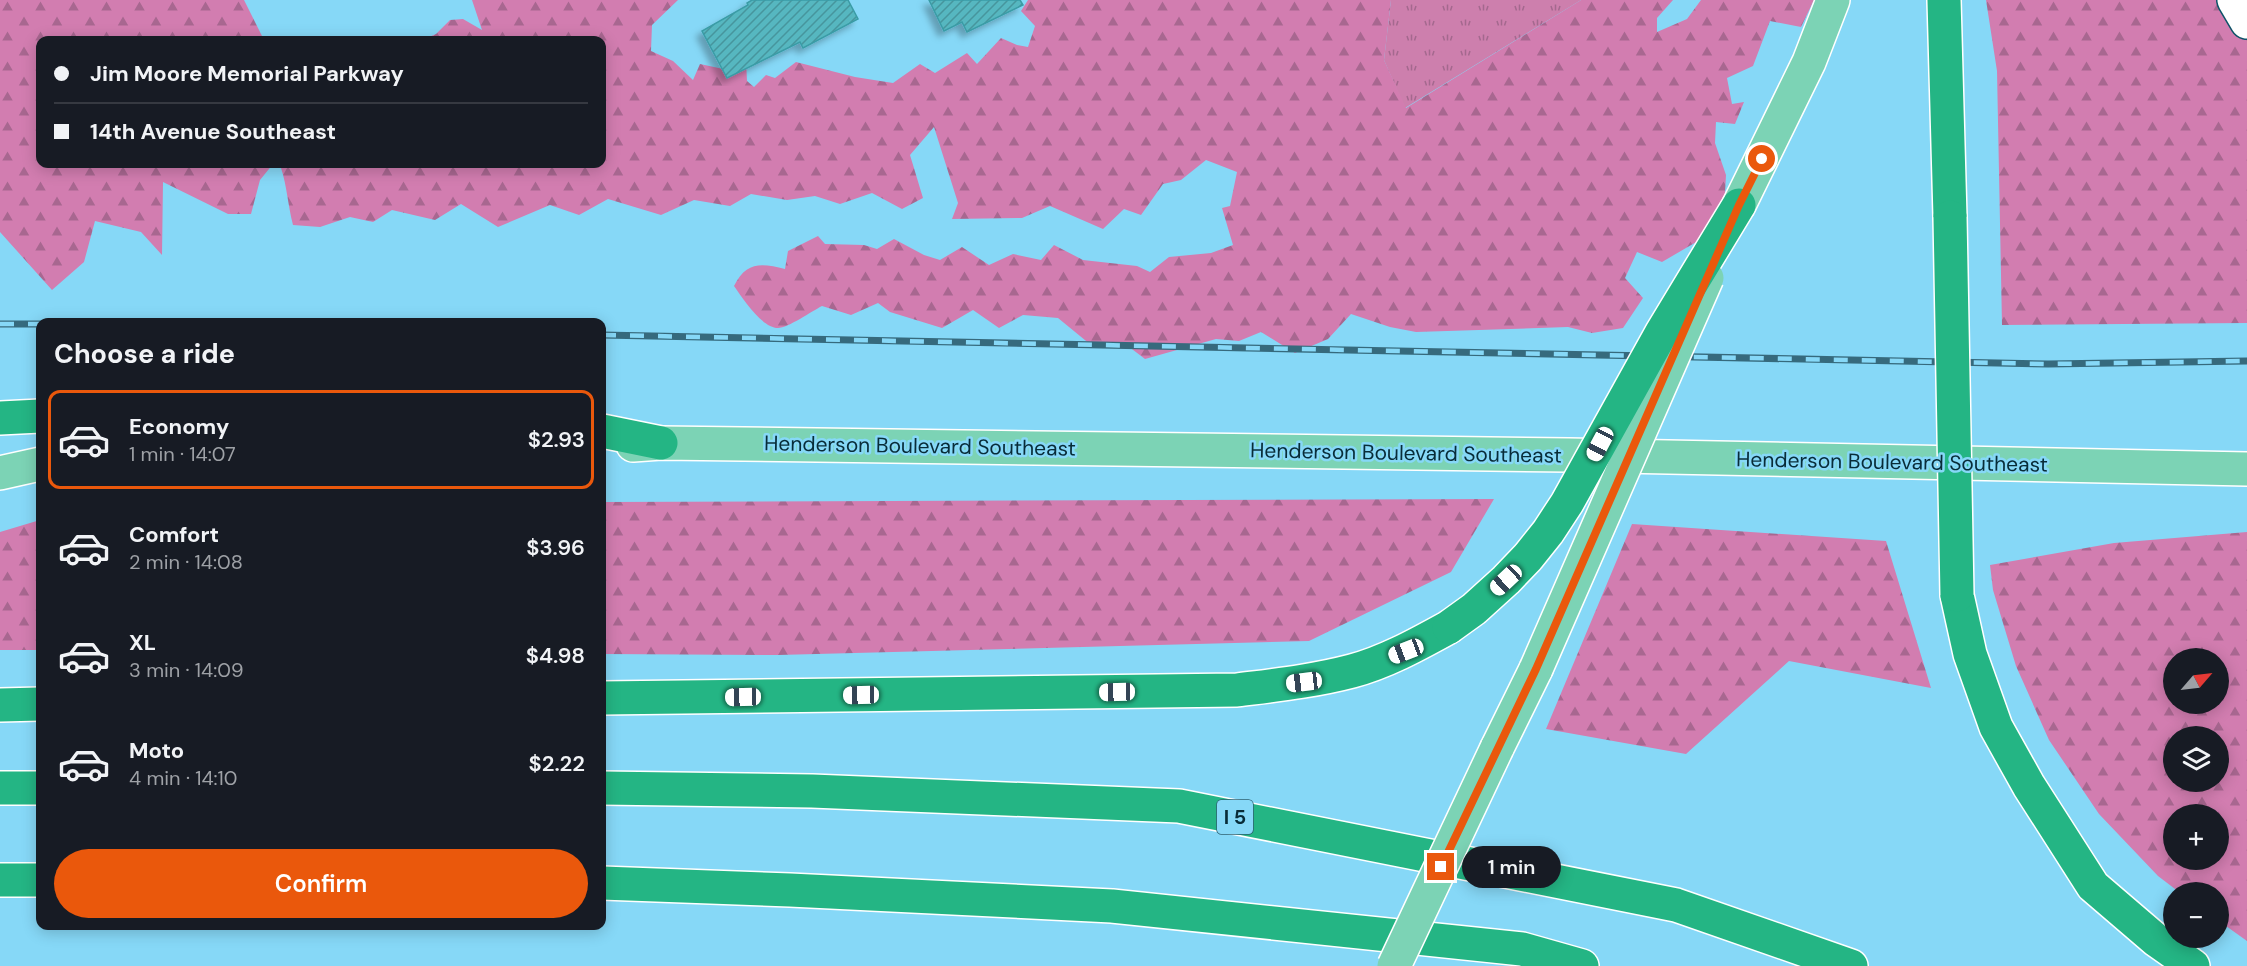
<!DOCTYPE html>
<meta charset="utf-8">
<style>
:root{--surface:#171b24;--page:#242831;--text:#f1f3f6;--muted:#9ea1a6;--line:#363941;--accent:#ea580c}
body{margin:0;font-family:"DM Sans",sans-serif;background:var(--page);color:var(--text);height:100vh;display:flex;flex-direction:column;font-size:22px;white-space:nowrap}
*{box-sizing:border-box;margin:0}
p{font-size:20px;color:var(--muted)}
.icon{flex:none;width:33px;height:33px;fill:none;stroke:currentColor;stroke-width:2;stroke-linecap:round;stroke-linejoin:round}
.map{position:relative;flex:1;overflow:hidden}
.drawer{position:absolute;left:36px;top:318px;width:570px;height:612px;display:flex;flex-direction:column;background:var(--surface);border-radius:12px;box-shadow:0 3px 15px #0003}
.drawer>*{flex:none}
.banner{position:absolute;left:36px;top:36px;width:570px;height:132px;border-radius:12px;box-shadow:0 3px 15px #0003;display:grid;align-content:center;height:132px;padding:0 18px;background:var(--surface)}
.needle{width:39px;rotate:62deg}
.tools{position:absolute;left:2163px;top:648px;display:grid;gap:12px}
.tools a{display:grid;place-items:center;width:66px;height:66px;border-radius:50%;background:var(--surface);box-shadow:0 3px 15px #0003;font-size:30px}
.end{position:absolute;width:27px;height:27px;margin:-14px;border:8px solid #ea580c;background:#fff;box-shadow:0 0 0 3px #fff}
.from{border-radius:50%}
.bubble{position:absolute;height:42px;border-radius:21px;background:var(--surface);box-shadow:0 3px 15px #0003;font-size:20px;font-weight:600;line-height:42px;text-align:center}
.car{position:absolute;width:18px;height:36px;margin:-18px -9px;border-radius:8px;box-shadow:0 0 4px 2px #0007;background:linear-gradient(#fff 24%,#345 0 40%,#fff 0 76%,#345 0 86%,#fff 0)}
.banner b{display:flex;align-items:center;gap:21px;height:57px;font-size:22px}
.banner b+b{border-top:2px solid var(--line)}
.banner i{width:15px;height:15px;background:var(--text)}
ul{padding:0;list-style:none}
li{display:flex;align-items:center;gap:18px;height:99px;margin:0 12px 9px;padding:0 6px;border:3px solid transparent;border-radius:12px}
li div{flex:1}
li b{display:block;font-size:22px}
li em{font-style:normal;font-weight:600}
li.active{border-color:var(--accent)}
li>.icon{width:54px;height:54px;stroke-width:1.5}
h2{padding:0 18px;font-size:27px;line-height:72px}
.cta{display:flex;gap:12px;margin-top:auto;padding:12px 18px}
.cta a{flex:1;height:69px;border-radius:36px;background:var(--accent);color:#fff;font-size:24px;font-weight:600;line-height:69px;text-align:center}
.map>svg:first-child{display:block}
.grass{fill:url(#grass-tufts)}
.forest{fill:url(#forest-firs);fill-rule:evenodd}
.building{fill:url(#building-hatch);stroke:#3a9ca6;stroke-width:1.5;filter:url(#shadow)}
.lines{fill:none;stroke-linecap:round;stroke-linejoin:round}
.minor-casing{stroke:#0d5368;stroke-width:36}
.major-casing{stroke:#fff;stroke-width:36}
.highway-casing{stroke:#fff;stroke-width:36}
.minor{stroke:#fff;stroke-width:33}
.major{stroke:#7cd3b5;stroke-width:33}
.highway{stroke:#24b584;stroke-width:33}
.rail-casing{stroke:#366a7d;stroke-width:7}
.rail{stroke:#86d8f7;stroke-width:4.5;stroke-dasharray:14;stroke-linecap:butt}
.major-bridge-casing{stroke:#fff;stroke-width:36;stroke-linecap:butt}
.highway-bridge-casing{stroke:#fff;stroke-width:36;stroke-linecap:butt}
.major-bridge{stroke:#7cd3b5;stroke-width:33}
.highway-bridge{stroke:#24b584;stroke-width:33}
.route{stroke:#ea580c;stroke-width:8}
.labels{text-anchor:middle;stroke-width:5;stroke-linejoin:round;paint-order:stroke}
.shield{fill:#86d8f7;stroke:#2e6071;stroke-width:1.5}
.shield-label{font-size:20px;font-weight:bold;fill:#082c38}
.street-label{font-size:21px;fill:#082c38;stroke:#86d8f7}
</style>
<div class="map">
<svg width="2247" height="966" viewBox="0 0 2247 966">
<defs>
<pattern id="grass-tufts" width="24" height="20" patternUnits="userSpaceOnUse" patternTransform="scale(1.5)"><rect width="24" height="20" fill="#cd7fad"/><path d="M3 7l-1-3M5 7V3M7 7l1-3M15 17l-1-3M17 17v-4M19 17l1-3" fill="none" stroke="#a4688e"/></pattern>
<pattern id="forest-firs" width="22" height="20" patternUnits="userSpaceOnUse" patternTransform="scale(1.5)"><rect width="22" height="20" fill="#d27db0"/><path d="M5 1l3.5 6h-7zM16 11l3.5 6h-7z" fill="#a86790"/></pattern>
<pattern id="building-hatch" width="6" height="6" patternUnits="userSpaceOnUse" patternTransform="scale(1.5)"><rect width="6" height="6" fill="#57b7c0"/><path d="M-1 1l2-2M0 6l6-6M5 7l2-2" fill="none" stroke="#46959d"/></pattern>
<filter id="shadow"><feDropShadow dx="-5.5" dy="5.5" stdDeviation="3" flood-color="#0004"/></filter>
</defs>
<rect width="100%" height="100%" fill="#86d8f7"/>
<!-- grass -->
<path class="grass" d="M 1391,0 L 1581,0 L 1405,108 L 1384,60 Z"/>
<!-- forest -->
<path class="forest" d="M 0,0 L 244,0 L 264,40 L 40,40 L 40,164 L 273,164 L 260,180 L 251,214 L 228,214 L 163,182 L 162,255 L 141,232 L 95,221 L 84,262 L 52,290 L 0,232 Z
M 472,0 L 678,0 L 652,25 L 651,51 L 673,61 L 693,80 L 700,64 L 728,70 L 746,60 L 747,81 L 754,87 L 766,75 L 775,78 L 796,62 L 855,77 L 893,83 L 920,64 L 935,73 L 967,53 L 977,64 L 1001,38 L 1017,45 L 1028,47 L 1035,26 L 1021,11 L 1028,0 L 1391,0 L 1384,60 L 1406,108 L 1581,0 L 1673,0 L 1657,18 L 1657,32 L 1687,19 L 1701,0 L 1814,0 L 1801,27 L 1770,21 L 1753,66 L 1727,78 L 1732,104 L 1744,102 L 1735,124 L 1716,122 L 1715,143 L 1726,175 L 1724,210 L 1698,241 L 1662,262 L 1637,252 L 1625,278 L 1643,298 L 1623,328 L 1592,333 L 1568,327 L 1416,332 L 1390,327 L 1351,314 L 1328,339 L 1295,353 L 1261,332 L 1239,341 L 1216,339 L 1145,359 L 1124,343 L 1091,345 L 1058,318 L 1023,315 L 999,328 L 973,310 L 942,328 L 890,312 L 878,303 L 851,315 L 822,306 C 812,311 788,328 778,328 C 762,328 743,299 734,286 C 746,261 762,263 785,269 L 788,251 L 818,236 L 825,244 L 864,245 L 877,249 L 894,239 L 924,255 L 940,260 L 962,247 L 989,265 L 1013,254 L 1041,260 L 1054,245 L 1083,260 L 1137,266 L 1150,272 L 1169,257 L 1211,253 L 1233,245 L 1222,208 L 1230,206 L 1237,172 L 1206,160 L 1181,180 L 1163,184 L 1141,215 L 1124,209 L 1103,229 L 1050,206 L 1022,218 L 952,219 L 958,203 L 934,127 L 910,155 L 923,198 L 902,209 L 872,193 L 840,204 L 815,196 L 787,200 L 751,194 L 730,206 L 694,200 L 661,215 L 608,199 L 579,215 L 550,205 L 498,227 L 461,204 L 435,220 L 392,210 L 373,222 L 350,217 L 320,227 L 293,225 C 288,206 287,186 281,168 L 290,164 L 602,164 L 602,40 L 422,40 L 436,34 L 450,20 L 463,19 L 482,30 Z
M 1986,0 L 2232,0 L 2247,26 L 2247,323 L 2002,325 L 1997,71 Z
M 1494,499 L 1451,572 L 1309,641 L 778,655 L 602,654 L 602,502 Z
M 40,520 L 40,650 L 0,650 L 0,532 Z
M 1632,524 L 1886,541 L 1931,688 L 1789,661 L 1686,754 L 1546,729 Z
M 2247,532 L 2247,941 L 2219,921 L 2218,892 L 2179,892 L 2158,876 L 2099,814 L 2049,740 L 2016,666 L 1993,590 L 1990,565 L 2114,543 ZM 2218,658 L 2218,704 L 2174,704 L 2174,658 ZM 2218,736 L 2218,782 L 2174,782 L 2174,736 ZM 2218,814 L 2218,860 L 2174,860 L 2174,814 Z"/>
<!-- building -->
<path class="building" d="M 752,0 L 848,0 L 858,19 L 803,48 L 800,42 L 727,78 L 702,31 L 748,5 L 747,3 Z
M 929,0 L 1020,0 L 1023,5 L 967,32 L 962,22 L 944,31 Z"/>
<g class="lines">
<defs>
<path id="minor" d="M 2234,0 L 2247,22"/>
<path id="major" d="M 1739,205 L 1809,62 L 1833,0
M 633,445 L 661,443 L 1569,455 L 2247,469
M 0,473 L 40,464
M 1497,748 L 1536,669"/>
<path id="highway" d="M 1944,0 L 1950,217
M 0,418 L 40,416
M 602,431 L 661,443
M 1957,595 L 1970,654 L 1996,727 L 2029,786 L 2093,886 L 2156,940 L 2193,966
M 602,698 L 1237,690 C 1276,685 1314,681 1352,671 C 1386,662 1418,644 1449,627
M 0,705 L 40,704
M 0,788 L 40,788
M 602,788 L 812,791 L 1179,806 L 1676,905 L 1851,966
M 0,880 L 40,880
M 602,883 L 790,890 L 1112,906 L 1522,949 L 1582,966"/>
</defs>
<!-- minor casing -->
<use href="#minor" class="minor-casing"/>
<!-- major casing -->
<use href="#major" class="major-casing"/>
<!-- highway casing -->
<use href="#highway" class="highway-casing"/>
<!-- minor -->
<use href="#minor" class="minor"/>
<!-- major -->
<use href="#major" class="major"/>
<!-- highway -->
<use href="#highway" class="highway"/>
<defs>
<path id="rail" d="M 0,324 L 40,324
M 602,335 L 2048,364 L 2247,361"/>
</defs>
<!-- rail casing -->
<use href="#rail" class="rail-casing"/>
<!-- rail -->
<use href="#rail" class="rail"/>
<defs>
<path id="major-bridge" d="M 1536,669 L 1707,278
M 1394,966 L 1497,748"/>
<path id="highway-bridge" d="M 1950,217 L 1957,595
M 1449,627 L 1474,609 L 1506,580 L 1528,557 L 1548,532 L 1567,503 L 1662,332 L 1739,205"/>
</defs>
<!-- major-bridge casing -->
<use href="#major-bridge" class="major-bridge-casing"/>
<!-- highway-bridge casing -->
<use href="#highway-bridge" class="highway-bridge-casing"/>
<!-- major-bridge -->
<use href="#major-bridge" class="major-bridge"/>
<!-- highway-bridge -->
<use href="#highway-bridge" class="highway-bridge"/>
</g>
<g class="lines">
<!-- route -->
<path class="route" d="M 1441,867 L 1536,669 L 1739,205 L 1762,159"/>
</g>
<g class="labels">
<!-- shield labels -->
<rect class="shield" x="1217" y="800" width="36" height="34" rx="4.5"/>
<g class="shield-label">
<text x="1235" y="824">I 5</text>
</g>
<!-- street labels -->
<g class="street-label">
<text transform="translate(920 446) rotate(1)" y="7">Henderson Boulevard Southeast</text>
<text transform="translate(1406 453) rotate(1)" y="7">Henderson Boulevard Southeast</text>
<text transform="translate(1892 462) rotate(1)" y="7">Henderson Boulevard Southeast</text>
</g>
</g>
</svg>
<div class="tools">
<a><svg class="needle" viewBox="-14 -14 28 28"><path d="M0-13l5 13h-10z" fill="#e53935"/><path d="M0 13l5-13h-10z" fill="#9ea1a6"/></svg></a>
<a><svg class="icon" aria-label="layers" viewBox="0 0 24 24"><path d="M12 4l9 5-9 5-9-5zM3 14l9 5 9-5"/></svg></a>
<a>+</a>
<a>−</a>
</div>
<i class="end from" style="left:1762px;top:159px"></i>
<i class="end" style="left:1441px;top:867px"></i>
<div class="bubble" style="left:1462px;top:846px;width:99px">1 min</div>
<i class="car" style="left:1600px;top:444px;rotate:208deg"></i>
<i class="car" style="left:1506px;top:580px;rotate:227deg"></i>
<i class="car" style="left:1406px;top:651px;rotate:249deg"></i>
<i class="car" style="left:1304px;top:682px;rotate:263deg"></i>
<i class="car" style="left:1117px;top:692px;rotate:269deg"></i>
<i class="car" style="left:861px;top:695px;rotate:269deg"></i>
<i class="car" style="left:743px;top:697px;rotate:269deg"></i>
<div class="banner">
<b><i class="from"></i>Jim Moore Memorial Parkway</b>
<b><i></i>14th Avenue Southeast</b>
</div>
<section class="drawer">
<h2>Choose a ride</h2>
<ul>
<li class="active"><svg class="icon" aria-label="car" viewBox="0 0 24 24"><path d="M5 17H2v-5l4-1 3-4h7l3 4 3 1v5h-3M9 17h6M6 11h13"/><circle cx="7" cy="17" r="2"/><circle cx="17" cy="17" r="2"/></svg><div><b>Economy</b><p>1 min · 14:07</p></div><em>$2.93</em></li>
<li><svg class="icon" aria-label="car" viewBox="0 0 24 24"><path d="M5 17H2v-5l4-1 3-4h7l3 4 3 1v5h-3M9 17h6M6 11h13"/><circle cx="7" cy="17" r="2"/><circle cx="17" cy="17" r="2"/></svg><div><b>Comfort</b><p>2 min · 14:08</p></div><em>$3.96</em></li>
<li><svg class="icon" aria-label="car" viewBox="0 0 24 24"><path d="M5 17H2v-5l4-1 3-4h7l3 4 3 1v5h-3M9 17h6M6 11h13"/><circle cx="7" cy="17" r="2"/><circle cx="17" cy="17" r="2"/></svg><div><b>XL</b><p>3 min · 14:09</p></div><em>$4.98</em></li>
<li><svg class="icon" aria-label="car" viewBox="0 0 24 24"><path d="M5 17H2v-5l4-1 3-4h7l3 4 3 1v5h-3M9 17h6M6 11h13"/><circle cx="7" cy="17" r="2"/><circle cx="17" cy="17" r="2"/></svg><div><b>Moto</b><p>4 min · 14:10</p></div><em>$2.22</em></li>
</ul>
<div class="cta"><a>Confirm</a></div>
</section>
</div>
